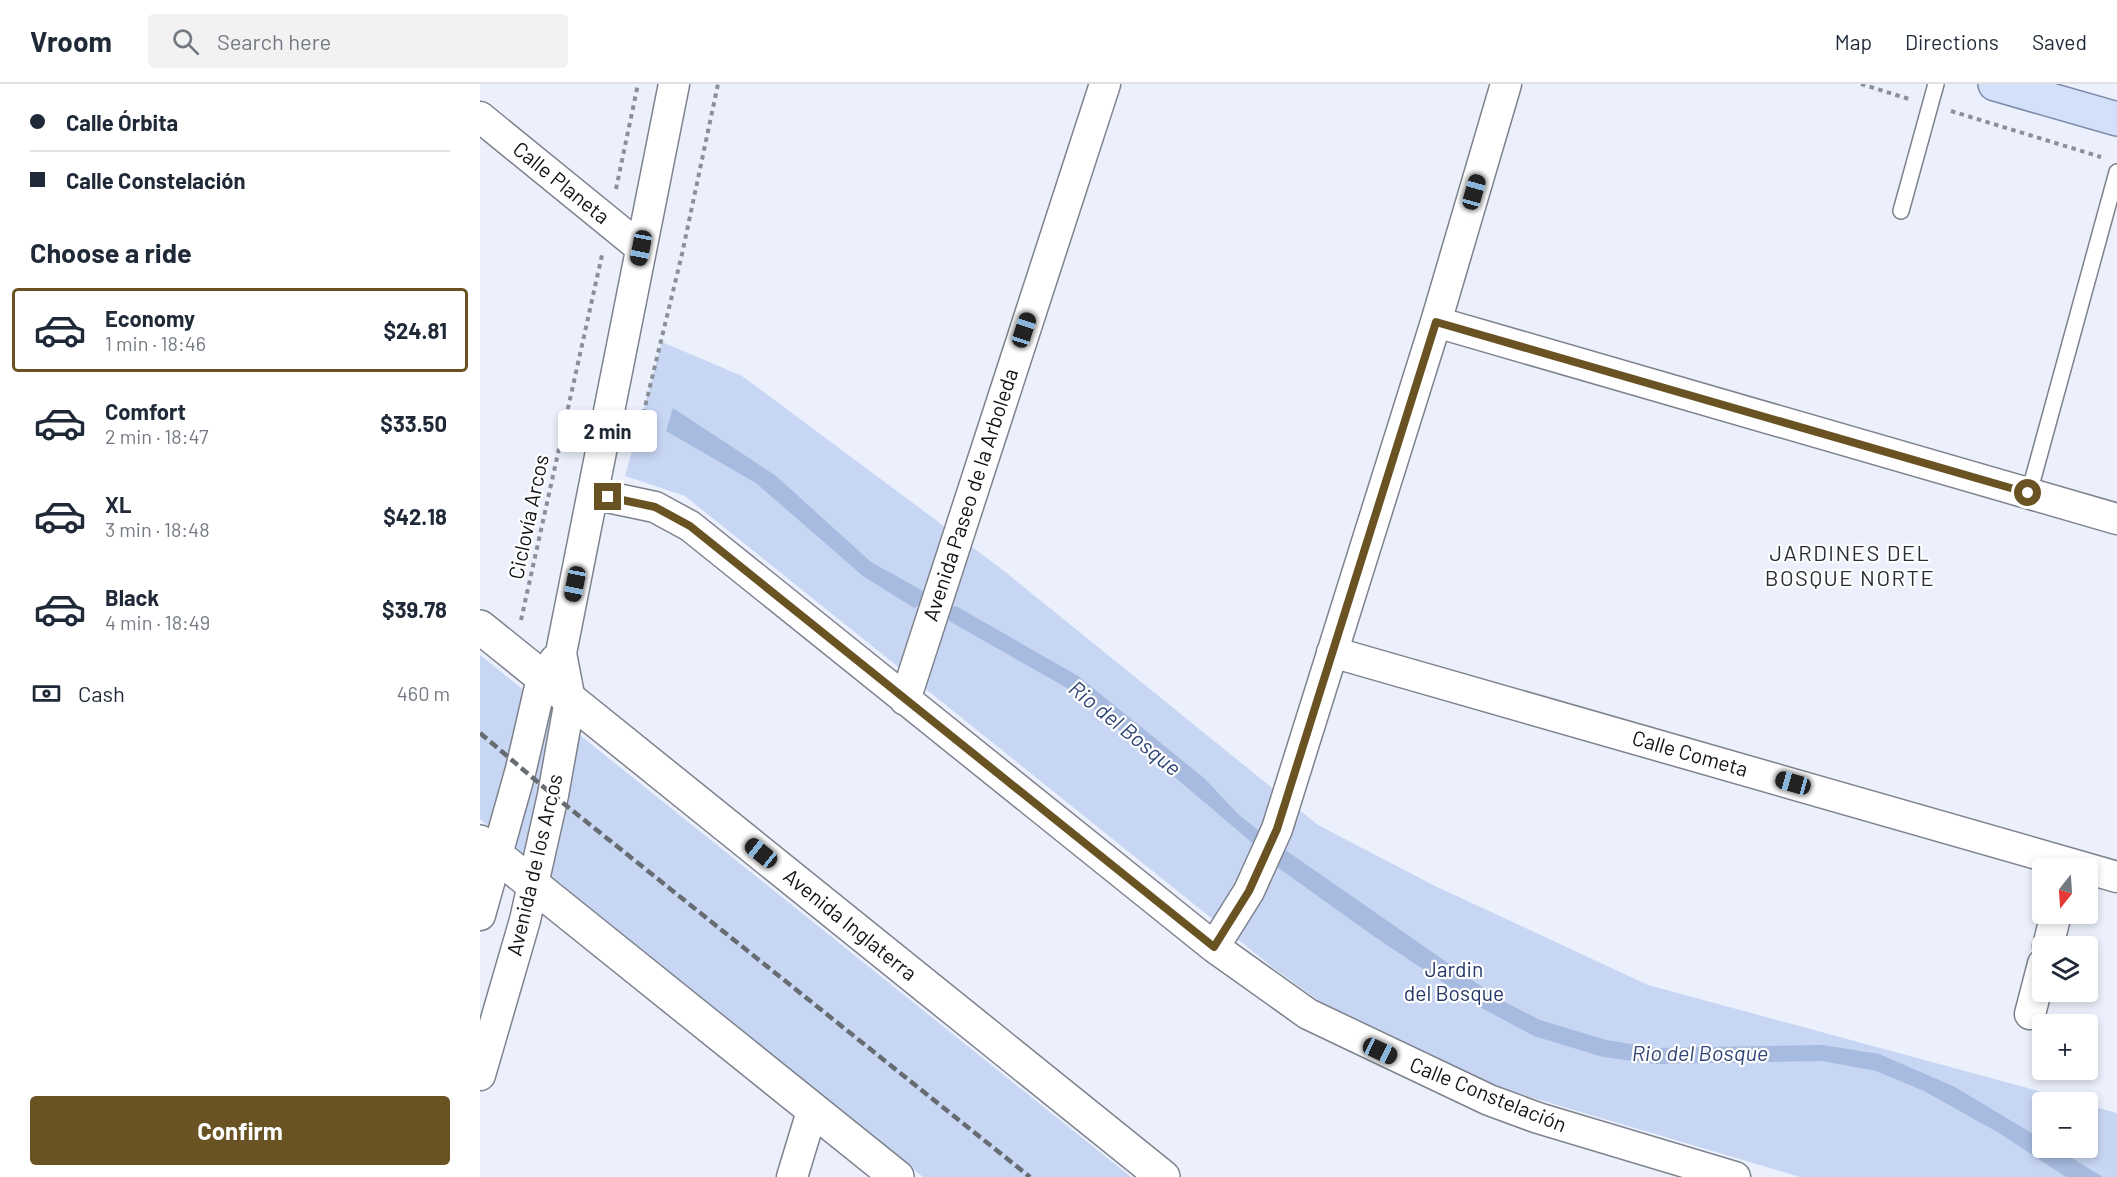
<!DOCTYPE html>
<meta charset="utf-8">
<style>
:root{--surface:#fff;--page:#f2f2f3;--text:#1f2937;--muted:#747a83;--line:#e0e1e3;--accent:#6a5323}
body{margin:0;font-family:Barlow,sans-serif;background:var(--page);color:var(--text);height:100vh;display:flex;flex-direction:column;font-size:22px;white-space:nowrap}
*{box-sizing:border-box;margin:0}
p{font-size:20px;color:var(--muted)}
.icon{flex:none;width:33px;height:33px;fill:none;stroke:currentColor;stroke-width:2;stroke-linecap:round;stroke-linejoin:round}
.map{position:relative;flex:1;overflow:hidden}
.panel{display:flex;flex-direction:column;background:var(--surface);width:480px}
.panel>*{flex:none}
.hud{display:grid;align-content:center;height:132px;padding:0 30px;background:var(--surface)}
.needle{width:39px;rotate:197deg}
.buttons{position:absolute;left:1552px;top:774px;display:grid;gap:12px}
.buttons a{display:grid;place-items:center;width:66px;height:66px;border-radius:6px;background:var(--surface);box-shadow:0 3px 9px #0003;font-size:30px}
.end{position:absolute;width:27px;height:27px;margin:-14px;border:8px solid #6a5323;background:#fff;box-shadow:0 0 0 3px #fff}
.from{border-radius:50%}
.bubble{position:absolute;height:42px;border-radius:6px;background:var(--surface);box-shadow:0 3px 9px #0003;font-size:20px;font-weight:700;line-height:42px;text-align:center}
.car{position:absolute;width:18px;height:36px;margin:-18px -9px;border-radius:8px;box-shadow:0 0 4px 2px #0007;background:linear-gradient(#222 24%,#8ab4d8 0 40%,#222 0 76%,#8ab4d8 0 86%,#222 0)}
.hud b{display:flex;align-items:center;gap:21px;height:57px;font-size:22px}
.hud b+b{border-top:2px solid var(--line)}
.hud i{width:15px;height:15px;background:var(--text)}
ul{padding:0;list-style:none}
li{display:flex;align-items:center;gap:18px;height:84px;margin:0 12px 9px;padding:0 18px;border:3px solid transparent;border-radius:6px}
li div{flex:1}
li b{display:block;font-size:22px}
li em{font-style:normal;font-weight:700}
li.on{border-color:var(--accent)}
li>.icon{width:54px;height:54px;stroke-width:1.5}
h2{padding:0 30px;font-size:27px;line-height:72px}
.pay{display:flex;align-items:center;gap:15px;height:66px;padding:0 30px;font-size:22px}
.pay p{margin-inline-start:auto}
.action{display:flex;gap:12px;margin-top:auto;padding:12px 30px}
.action a{flex:1;height:69px;border-radius:6px;background:var(--accent);color:#fff;font-size:24px;font-weight:700;line-height:69px;text-align:center}
header{display:flex;align-items:center;gap:36px;box-sizing:border-box;height:84px;padding:0 30px;background:var(--surface);border-bottom:2px solid var(--line)}
header strong{font-size:28px}
nav{display:flex;gap:33px;margin-inline-start:auto;font-size:21px}
.search{width:420px;height:54px;background:var(--page);display:flex;align-items:center;gap:15px;box-sizing:border-box;padding:0 21px;border-radius:6px;color:var(--muted);font-size:22px}
main{display:flex;flex:1;min-height:0}
.map>svg:first-child{display:block}
.green{fill:#c7d6f3}
.water{fill:#a7badf}
.lines{fill:none;stroke-linecap:round;stroke-linejoin:round}
.lane-casing{stroke:#7d828d;stroke-width:18}
.street-casing{stroke:#7d828d;stroke-width:33}
.secondary-casing{stroke:#7d828d;stroke-width:36}
.primary-casing{stroke:#7c8aa8;stroke-width:36}
.path{stroke:#8b8f98;stroke-width:4;stroke-dasharray:4.5 4.5;stroke-linecap:butt}
.lane{stroke:#fff;stroke-width:15}
.street{stroke:#fff;stroke-width:30}
.secondary{stroke:#fff;stroke-width:33}
.primary{stroke:#d3e0fa;stroke-width:33}
.rail{stroke:#676b72;stroke-width:4.5;stroke-dasharray:9 4.5;stroke-linecap:butt}
.route{stroke:#6a5323;stroke-width:8}
.labels{text-anchor:middle;stroke-width:4.5;stroke-linejoin:round;paint-order:stroke}
.street-label{font-size:21px;fill:#101216;stroke:#fff}
.park-label{font-size:21px;fill:#233868;stroke:#fff}
.neighbourhood-label{font-size:22px;letter-spacing:1.5px;fill:#292d36;stroke:#fff}
.water-label{font-size:22px;font-style:italic;fill:#304678;stroke:#fff}
</style>
<header>
<strong>Vroom</strong>
<div class="search"><svg class="icon" aria-label="search" viewBox="0 0 24 24"><circle cx="10" cy="10" r="6"/><path d="M15 15l6 6"/></svg>Search here</div>
<nav><a>Map</a><a>Directions</a><a>Saved</a></nav>
</header>
<main>
<section class="panel">
<div class="hud">
<b><i class="from"></i>Calle Órbita</b>
<b><i></i>Calle Constelación</b>
</div>
<h2>Choose a ride</h2>
<ul>
<li class="on"><svg class="icon" aria-label="car" viewBox="0 0 24 24"><path d="M5 17H2v-5l4-1 3-4h7l3 4 3 1v5h-3M9 17h6M6 11h13"/><circle cx="7" cy="17" r="2"/><circle cx="17" cy="17" r="2"/></svg><div><b>Economy</b><p>1 min · 18:46</p></div><em>$24.81</em></li>
<li><svg class="icon" aria-label="car" viewBox="0 0 24 24"><path d="M5 17H2v-5l4-1 3-4h7l3 4 3 1v5h-3M9 17h6M6 11h13"/><circle cx="7" cy="17" r="2"/><circle cx="17" cy="17" r="2"/></svg><div><b>Comfort</b><p>2 min · 18:47</p></div><em>$33.50</em></li>
<li><svg class="icon" aria-label="car" viewBox="0 0 24 24"><path d="M5 17H2v-5l4-1 3-4h7l3 4 3 1v5h-3M9 17h6M6 11h13"/><circle cx="7" cy="17" r="2"/><circle cx="17" cy="17" r="2"/></svg><div><b>XL</b><p>3 min · 18:48</p></div><em>$42.18</em></li>
<li><svg class="icon" aria-label="car" viewBox="0 0 24 24"><path d="M5 17H2v-5l4-1 3-4h7l3 4 3 1v5h-3M9 17h6M6 11h13"/><circle cx="7" cy="17" r="2"/><circle cx="17" cy="17" r="2"/></svg><div><b>Black</b><p>4 min · 18:49</p></div><em>$39.78</em></li>
</ul>
<div class="pay"><svg class="icon" aria-label="cash" viewBox="0 0 24 24"><path d="M3 7h18v10H3z"/><circle cx="12" cy="12" r="2"/></svg>Cash<p>460 m</p></div>
<div class="action"><a>Confirm</a></div>
</section>
<div class="map">
<svg width="1637" height="1093" viewBox="0 0 1637 1093">
<rect width="100%" height="100%" fill="#ebf0fc"/>
<!-- green -->
<path class="green" d="M 182,258 L 262,292 L 519,483 L 838,741 L 955,802 L 1168,901 L 1599,1018 L 1563,1018 L 1563,1064 L 1608,1064 L 1608,1021 L 1637,1029 L 1637,1093 L 1320,1093 L 1036,1009 L 936,969 L 838,916 L 796,886 L 205,412 L 145,392 Z
M 0,571 L 651,1093 L 443,1093 L 0,735 Z"/>
<!-- water -->
<path class="water" d="M 193,324 L 296,392 L 391,478 L 443,507 L 446,518 L 434,524 L 383,492 L 276,399 L 186,347 Z
M 476,522 L 598,592 L 724,694 L 759,731 L 787,753 L 782,767 L 594,608 L 471,538 L 461,526 Z
M 804,765 L 1021,916 L 1060,936 L 1126,956 L 1176,964 L 1343,961 L 1399,970 L 1475,1003 L 1563,1056 L 1563,1064 L 1575,1064 L 1623,1093 L 1586,1093 L 1519,1049 L 1444,1007 L 1396,987 L 1342,977 L 1176,980 L 1123,973 L 1054,952 L 1000,923 L 892,851 L 793,780 Z"/>
<g class="lines">
<defs>
<path id="lane" d="M 1421,127 L 1456,0
M 1549,409 L 1637,88"/>
<path id="street" d="M 0,33 L 161,164
M 956,238 L 1637,435
M 113,410 L 175,423 L 210,442 L 734,863 L 828,930 L 1009,1016 L 1058,1034 L 1255,1093
M 852,568 L 1637,793
M 425,616 L 625,0
M 0,831 L 41,685 L 62,594 L 75,576
M 1568,862 L 1576,830
M 734,863 L 769,807 L 797,745 L 956,238 L 1026,0
M 1550,930 L 1563,880
M 0,991 L 45,836 L 73,711 L 90,616 L 81,569 L 194,0
M 312,1093 L 333,1024"/>
<path id="secondary" d="M 0,543 L 683,1093
M 0,758 L 417,1093"/>
<path id="primary" d="M 1515,0 L 1637,35"/>
</defs>
<!-- lane casing -->
<use href="#lane" class="lane-casing"/>
<!-- street casing -->
<use href="#street" class="street-casing"/>
<!-- secondary casing -->
<use href="#secondary" class="secondary-casing"/>
<!-- primary casing -->
<use href="#primary" class="primary-casing"/>
<!-- path -->
<path class="path" d="M 1381,0 L 1429,15
M 1471,27 L 1621,73
M 136,105 L 158,0
M 157,356 L 202,170 L 238,0
M 41,536 L 122,171"/>
<!-- lane -->
<use href="#lane" class="lane"/>
<!-- street -->
<use href="#street" class="street"/>
<!-- secondary -->
<use href="#secondary" class="secondary"/>
<!-- primary -->
<use href="#primary" class="primary"/>
<!-- rail -->
<path class="rail" d="M 0,649 L 73,711 L 550,1093"/>
</g>
<g class="lines">
<!-- route -->
<path class="route" d="M 128,413 L 175,423 L 210,442 L 734,863 L 769,807 L 797,745 L 956,238 L 1548,409"/>
</g>
<g class="labels">
<!-- street labels -->
<g class="street-label">
<text transform="translate(81 99) rotate(39)" y="7">Calle Planeta</text>
<text transform="translate(491 411) rotate(-72)" y="7">Avenida Paseo de la Arboleda</text>
<text transform="translate(49 433) rotate(-78)" y="7">Ciclovía Arcos</text>
<text transform="translate(1210 670) rotate(16)" y="7">Calle Cometa</text>
<text transform="translate(55 781) rotate(-77)" y="7">Avenida de los Arcos</text>
<text transform="translate(370 841) rotate(39)" y="7">Avenida Inglaterra</text>
<text transform="translate(1008 1011) rotate(22)" y="7">Calle Constelación</text>
</g>
<!-- park labels -->
<g class="park-label">
<text x="974" y="893">Jardin<tspan x="974" dy="24">del Bosque</tspan></text>
</g>
<!-- neighbourhood labels -->
<g class="neighbourhood-label">
<text x="1370" y="477">JARDINES DEL<tspan x="1370" dy="25">BOSQUE NORTE</tspan></text>
</g>
<!-- water labels -->
<g class="water-label">
<text transform="translate(645 644) rotate(39)" y="8">Rio del Bosque</text>
<text x="1220" y="977">Rio del Bosque</text>
</g>
</g>
</svg>
<div class="buttons">
<a><svg class="needle" viewBox="-14 -14 28 28"><path d="M0-13l5 13h-10z" fill="#e53935"/><path d="M0 13l5-13h-10z" fill="#747a83"/></svg></a>
<a><svg class="icon" aria-label="layers" viewBox="0 0 24 24"><path d="M12 4l9 5-9 5-9-5zM3 14l9 5 9-5"/></svg></a>
<a>+</a>
<a>−</a>
</div>
<i class="end from" style="left:1548px;top:409px"></i>
<i class="end" style="left:128px;top:413px"></i>
<div class="bubble" style="left:78px;top:326px;width:99px">2 min</div>
<i class="car" style="left:994px;top:108px;rotate:16deg"></i>
<i class="car" style="left:161px;top:164px;rotate:191deg"></i>
<i class="car" style="left:544px;top:246px;rotate:18deg"></i>
<i class="car" style="left:95px;top:500px;rotate:191deg"></i>
<i class="car" style="left:1313px;top:699px;rotate:286deg"></i>
<i class="car" style="left:281px;top:769px;rotate:309deg"></i>
<i class="car" style="left:900px;top:967px;rotate:115deg"></i>
</div>
</main>
